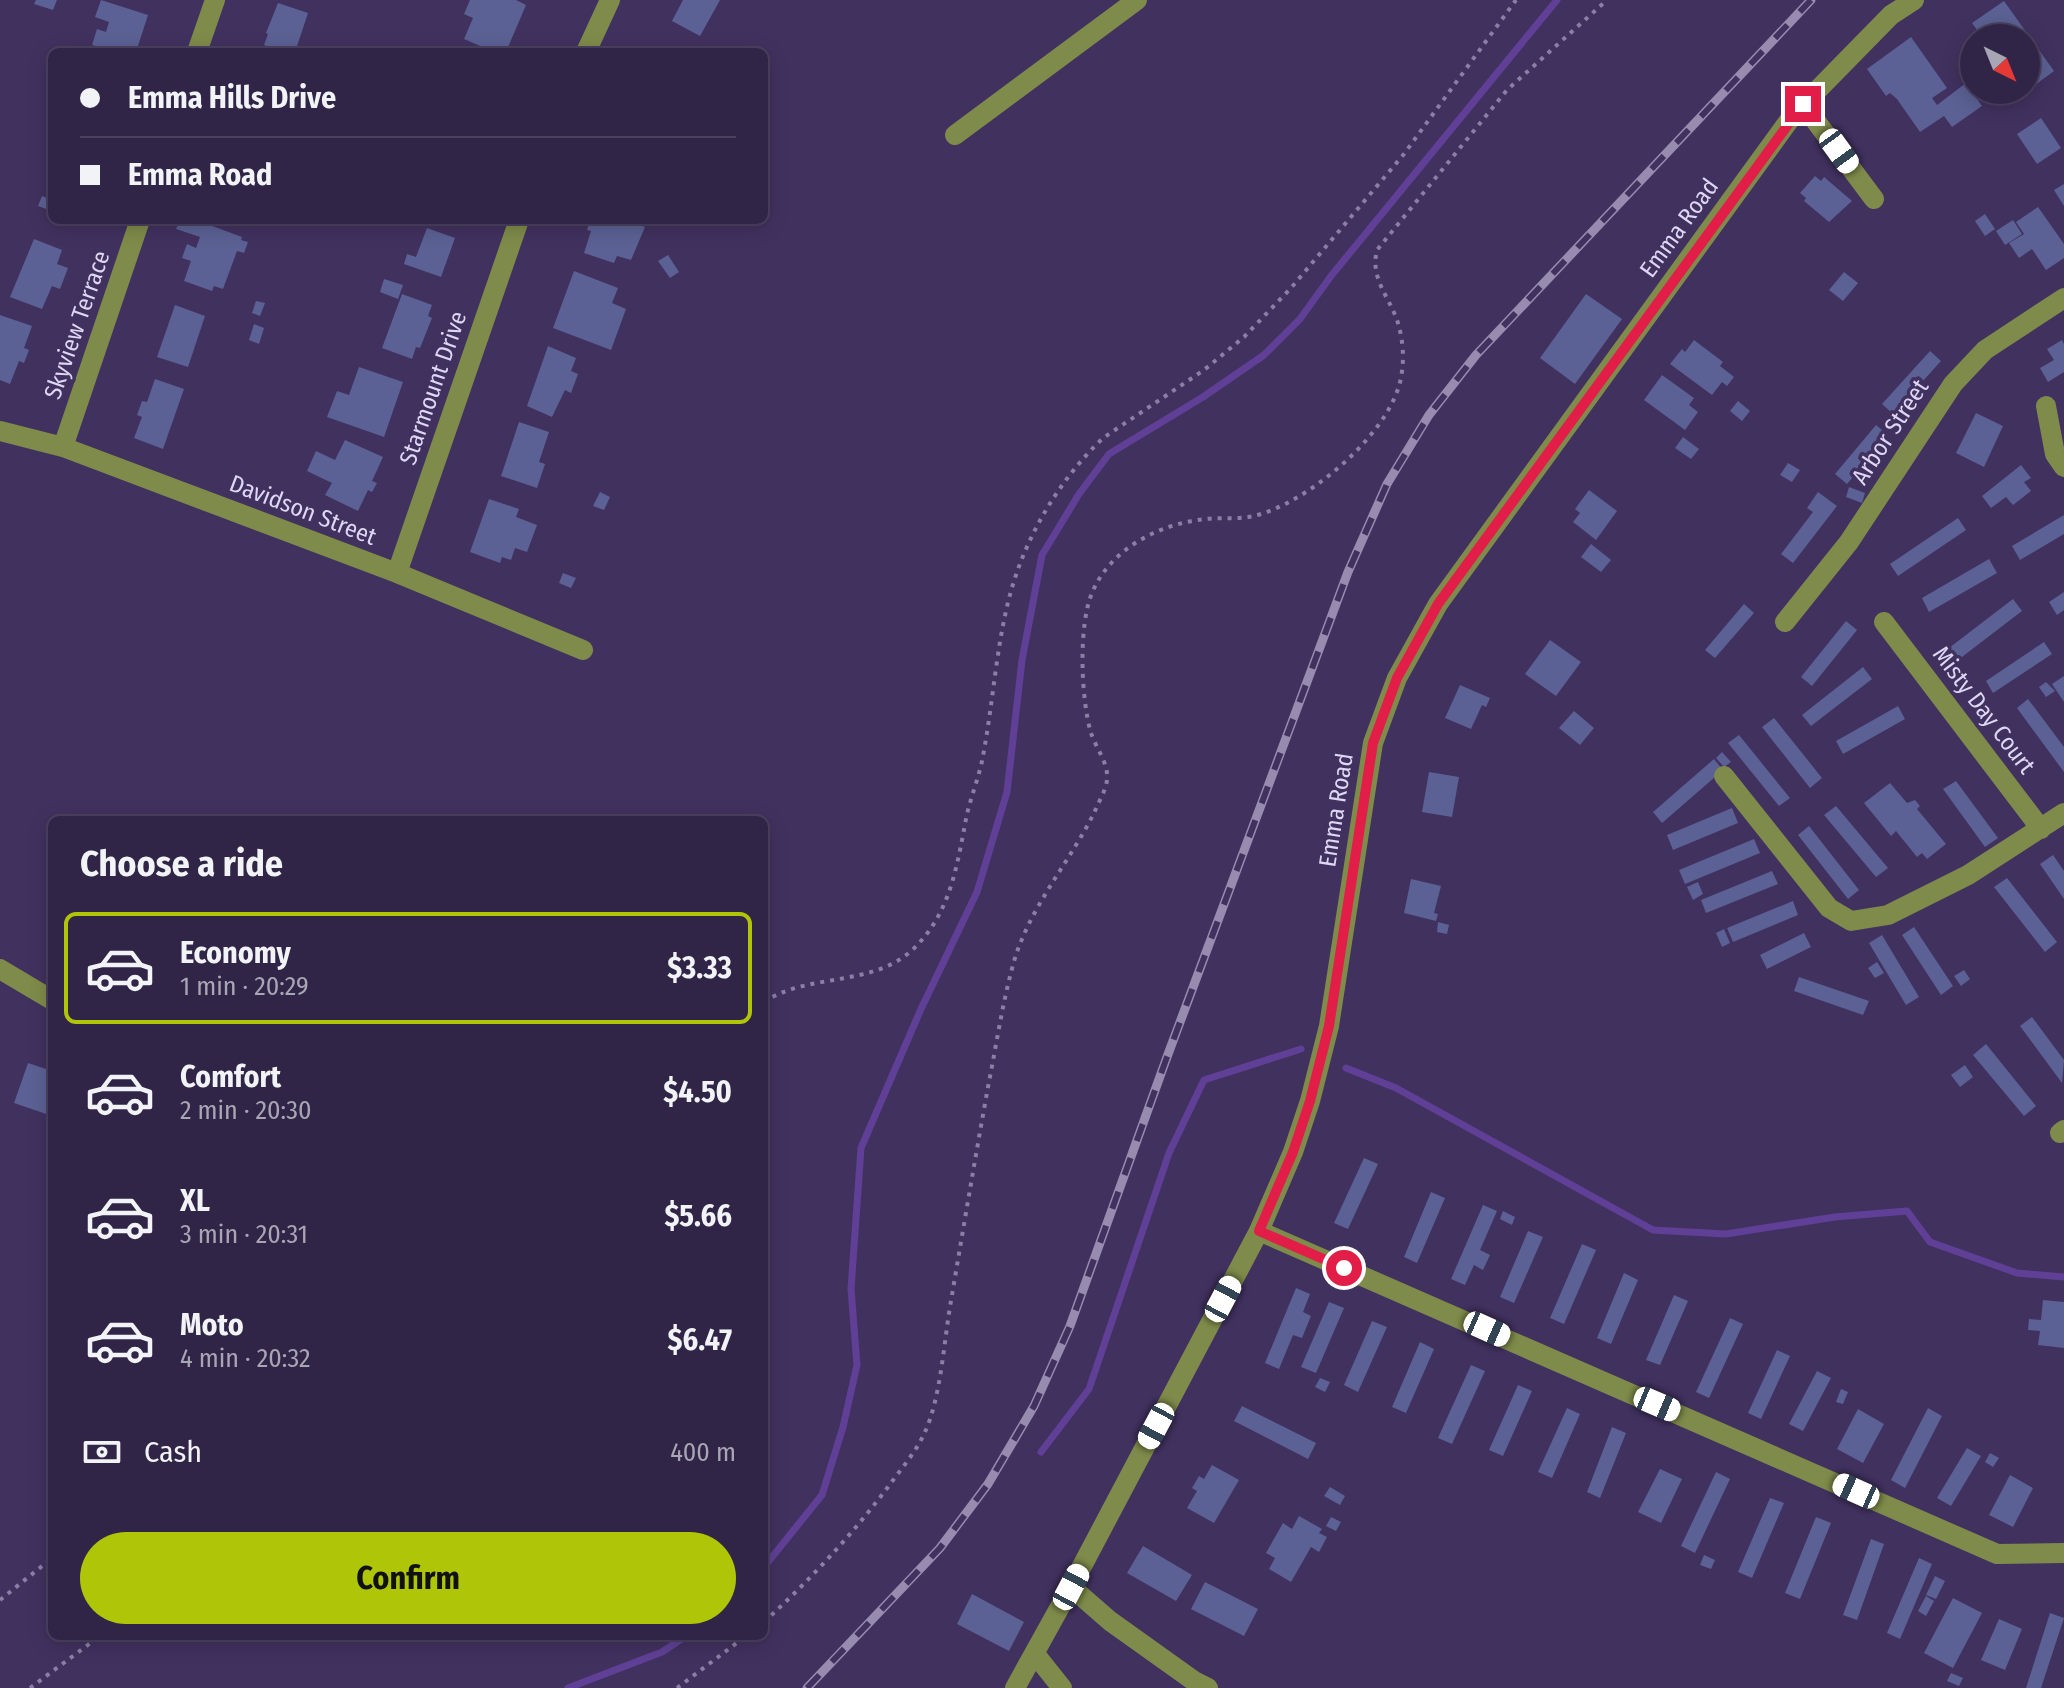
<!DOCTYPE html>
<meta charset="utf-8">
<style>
:root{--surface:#312547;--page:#3d3152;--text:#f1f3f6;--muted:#a8a5b4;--line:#4c4260;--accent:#afc507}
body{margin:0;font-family:"Fira Sans Condensed",sans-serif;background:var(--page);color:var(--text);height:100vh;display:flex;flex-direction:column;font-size:30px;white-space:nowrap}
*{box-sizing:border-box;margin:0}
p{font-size:26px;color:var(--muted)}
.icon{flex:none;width:44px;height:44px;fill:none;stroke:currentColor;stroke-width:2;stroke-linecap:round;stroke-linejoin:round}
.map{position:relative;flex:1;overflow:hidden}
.panel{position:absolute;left:48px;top:816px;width:720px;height:824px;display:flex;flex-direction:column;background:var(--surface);border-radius:12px;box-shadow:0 4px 20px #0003,0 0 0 2px var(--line)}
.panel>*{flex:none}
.hud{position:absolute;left:48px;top:48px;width:720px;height:176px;border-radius:12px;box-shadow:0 4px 20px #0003,0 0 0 2px var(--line);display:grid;align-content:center;height:176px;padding:0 32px;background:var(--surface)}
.needle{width:52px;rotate:137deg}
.buttons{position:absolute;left:1960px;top:24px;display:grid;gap:16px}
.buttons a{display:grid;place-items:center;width:80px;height:80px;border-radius:50%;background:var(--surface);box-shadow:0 4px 20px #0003,0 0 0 2px var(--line);font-size:40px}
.end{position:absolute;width:36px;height:36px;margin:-18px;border:10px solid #e11d48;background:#fff;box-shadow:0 0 0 4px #fff}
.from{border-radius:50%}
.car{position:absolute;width:24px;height:48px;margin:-24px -12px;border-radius:10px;box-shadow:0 0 6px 2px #0007;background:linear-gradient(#fff 24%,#345 0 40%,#fff 0 76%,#345 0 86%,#fff 0)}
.hud b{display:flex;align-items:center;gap:28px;height:76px;font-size:30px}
.hud b+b{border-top:2px solid var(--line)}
.hud i{width:20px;height:20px;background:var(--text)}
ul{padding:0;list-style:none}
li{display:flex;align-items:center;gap:24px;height:112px;margin:0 16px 12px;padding:0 16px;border:4px solid transparent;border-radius:12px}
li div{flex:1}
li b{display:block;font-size:30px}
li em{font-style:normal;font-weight:700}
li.active{border-color:var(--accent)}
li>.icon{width:72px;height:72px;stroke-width:1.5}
h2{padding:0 32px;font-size:36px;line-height:96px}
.pay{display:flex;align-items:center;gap:20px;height:88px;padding:0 32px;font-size:30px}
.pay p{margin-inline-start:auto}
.primary-button{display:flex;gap:16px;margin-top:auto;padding:16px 32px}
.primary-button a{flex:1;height:92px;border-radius:48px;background:var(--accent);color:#111;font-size:32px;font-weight:700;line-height:92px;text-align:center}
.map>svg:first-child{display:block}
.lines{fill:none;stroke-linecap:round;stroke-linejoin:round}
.stream{stroke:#604097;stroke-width:7}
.building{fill:#5b6194}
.path{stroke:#8b7fa5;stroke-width:4;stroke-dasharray:4 6;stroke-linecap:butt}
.minor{stroke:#7f8b4a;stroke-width:20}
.rail-casing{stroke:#978cb0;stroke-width:9}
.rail{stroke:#41315f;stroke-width:6;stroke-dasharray:18;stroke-linecap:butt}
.route{stroke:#e11d48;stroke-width:10}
.labels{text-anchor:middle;stroke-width:7;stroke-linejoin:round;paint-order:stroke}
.street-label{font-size:24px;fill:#ded7f4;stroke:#41315f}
</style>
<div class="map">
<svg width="2064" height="1688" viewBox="0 0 2064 1688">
<rect width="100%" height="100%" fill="#41315f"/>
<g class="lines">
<!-- stream -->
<path class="stream" d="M 1346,1068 L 1396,1088 L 1653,1230 L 1726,1234 L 1835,1217 L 1907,1211 L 1930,1242 L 2017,1273 L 2064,1277
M 1041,1452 L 1089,1389 L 1169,1153 L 1204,1080 L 1301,1049
M 764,1567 L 822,1495 L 843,1427 L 857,1365 L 851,1289 L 861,1148 L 921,1009 L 977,892 L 1007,792 L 1022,660 L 1042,555 L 1079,494 L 1109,454 L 1203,397 L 1264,355 L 1300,319 L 1331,276 L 1557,0
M 568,1688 L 662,1652 L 686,1636"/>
</g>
<!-- building -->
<path class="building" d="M 36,0 L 57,0 L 53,10 L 34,4 Z
M 101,0 L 148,15 L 136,52 L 115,52 L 92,45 L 97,29 L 106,32 L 109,22 L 95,17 Z
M 470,0 L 516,0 L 526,5 L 506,52 L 494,52 L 464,39 L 473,18 L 464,14 Z
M 683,0 L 720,0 L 700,36 L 672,21 Z
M 2004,1 L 2054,71 L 2023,94 L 2020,90 L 2026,90 L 2026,38 L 1983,38 L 1972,23 Z
M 278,3 L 308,13 L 295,52 L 286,52 L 264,45 L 268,34 L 266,33 Z
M 1911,37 L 1947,88 L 1932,98 L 1937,105 L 1966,83 L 1982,106 L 1952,127 L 1944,116 L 1920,132 L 1897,99 L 1890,93 L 1886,96 L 1867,69 Z
M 2041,118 L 2061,148 L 2037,164 L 2017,134 Z
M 1815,176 L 1821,181 L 1824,177 L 1852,201 L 1829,222 L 1804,201 L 1806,198 L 1800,193 Z
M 2064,184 L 2064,206 L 2054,190 Z
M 42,196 L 52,200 L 52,211 L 38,206 Z
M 2038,207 L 2064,244 L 2064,258 L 2046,270 L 2032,249 L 2019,258 L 2009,243 L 2024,234 L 2016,222 Z
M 1985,214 L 1995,229 L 1985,236 L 1975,221 Z
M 180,220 L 208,220 L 207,224 L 242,237 L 241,240 L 248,242 L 244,253 L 237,251 L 223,289 L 214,286 L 212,291 L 184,281 L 191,261 L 182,258 L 187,244 L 196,248 L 200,237 L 176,229 Z
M 590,220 L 629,220 L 645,227 L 631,260 L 617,256 L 614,263 L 584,253 L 591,231 L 587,230 Z
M 2013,220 L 2022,234 L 2005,245 L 1996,231 Z
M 427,228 L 455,238 L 441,277 L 404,264 L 407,254 L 416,257 Z
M 34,239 L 62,250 L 57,264 L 68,268 L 60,289 L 52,286 L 42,309 L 10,297 Z
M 668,255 L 679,272 L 670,278 L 658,261 Z
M 574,271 L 618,288 L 612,303 L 626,309 L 611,350 L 553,328 Z
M 1844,272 L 1858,283 L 1843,301 L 1829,290 Z
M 384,279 L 403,285 L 398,299 L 380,292 Z
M 402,294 L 432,305 L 428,316 L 432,318 L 420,348 L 416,347 L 412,359 L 382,348 Z
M 1586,294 L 1622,319 L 1575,384 L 1540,358 Z
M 256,301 L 265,303 L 260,316 L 252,313 Z
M 175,305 L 205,316 L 188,367 L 157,357 Z
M 0,315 L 32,326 L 24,348 L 29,350 L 24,363 L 19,361 L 10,384 L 0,380 Z
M 254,324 L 264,328 L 259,344 L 249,340 Z
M 1694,340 L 1723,362 L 1720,366 L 1734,377 L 1727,386 L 1722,382 L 1712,395 L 1670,364 L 1682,349 L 1685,352 Z
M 2062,340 L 2064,344 L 2064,372 L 2048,382 L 2040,368 L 2054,360 L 2047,349 Z
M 548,346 L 576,358 L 571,371 L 578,374 L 571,393 L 565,390 L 552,417 L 527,406 Z
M 1930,351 L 1941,361 L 1893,414 L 1882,404 Z
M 359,367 L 403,382 L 384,437 L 327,417 L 337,391 L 349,395 Z
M 1662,375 L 1694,398 L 1689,405 L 1698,412 L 1685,430 L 1644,400 Z
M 155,379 L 184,389 L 163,449 L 134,438 L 142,417 L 137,415 L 142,401 L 147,402 Z
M 1738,401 L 1750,411 L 1742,421 L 1730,411 Z
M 1976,413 L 2003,426 L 1984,467 L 1956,453 Z
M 519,422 L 549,432 L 539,462 L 545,464 L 537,488 L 501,476 Z
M 1876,425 L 1888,435 L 1847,484 L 1835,474 Z
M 1683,437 L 1699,449 L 1691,459 L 1675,448 Z
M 345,440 L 383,457 L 372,481 L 377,483 L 372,492 L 368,490 L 358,511 L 325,495 L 332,483 L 307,471 L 316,451 L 335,460 Z
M 1788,463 L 1800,470 L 1792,482 L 1780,475 Z
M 2021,465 L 2031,478 L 2024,482 L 2031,491 L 2013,505 L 2006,497 L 1991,508 L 1982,496 Z
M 1849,487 L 1865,493 L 1862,503 L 1846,497 Z
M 1589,490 L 1617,511 L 1596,540 L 1573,522 L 1580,513 L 1575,509 Z
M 600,492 L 610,497 L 604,510 L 593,506 Z
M 1818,492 L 1837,506 L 1793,563 L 1781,554 L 1813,512 L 1807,508 Z
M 489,499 L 519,509 L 516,517 L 537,525 L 527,552 L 515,548 L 511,560 L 502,557 L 500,563 L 470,552 Z
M 2064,515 L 2064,534 L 2020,560 L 2012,546 Z
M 1958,518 L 1966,530 L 1898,576 L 1890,564 Z
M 1591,544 L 1611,560 L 1601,572 L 1581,557 Z
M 1989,559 L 1997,573 L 1929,612 L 1922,598 Z
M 563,573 L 576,578 L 571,588 L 559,583 Z
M 2064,592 L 2064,610 L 2057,615 L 2049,602 Z
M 2013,599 L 2022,611 L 1958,660 L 1949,648 Z
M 1744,604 L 1754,613 L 1715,658 L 1705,650 Z
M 1846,621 L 1857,630 L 1812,686 L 1801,677 Z
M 1550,640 L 1581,662 L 1556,696 L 1525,674 Z
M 2044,642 L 2052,654 L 1993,693 L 1986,681 Z
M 1863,667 L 1872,679 L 1811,726 L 1802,715 Z
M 2064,676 L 2064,702 L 2052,684 Z
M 2046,682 L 2055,691 L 2046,697 L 2039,687 Z
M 1460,685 L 1490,698 L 1486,707 L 1482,705 L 1471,729 L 1445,718 Z
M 2028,699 L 2064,747 L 2064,772 L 2017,708 Z
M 1898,706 L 1905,719 L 1843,754 L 1836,741 Z
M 1574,711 L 1594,728 L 1580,745 L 1559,728 Z
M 1774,718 L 1822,778 L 1810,788 L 1762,727 Z
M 1739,735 L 1790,798 L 1779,806 L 1728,743 Z
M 1722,752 L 1731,762 L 1724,767 L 1716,758 Z
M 1714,759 L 1723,770 L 1662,823 L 1653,812 Z
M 1429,772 L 1459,777 L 1452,817 L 1422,812 Z
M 1956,781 L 1998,838 L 1985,847 L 1943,789 Z
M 1890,783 L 1907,803 L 1915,800 L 1920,806 L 1917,809 L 1946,844 L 1927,859 L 1922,853 L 1917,857 L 1896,831 L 1891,836 L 1864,803 Z
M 1836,806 L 1888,868 L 1876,877 L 1824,815 Z
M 1732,808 L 1738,823 L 1673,850 L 1667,835 Z
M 1809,826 L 1859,890 L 1848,899 L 1798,835 Z
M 1754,839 L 1760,853 L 1685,884 L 1679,870 Z
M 2053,855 L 2064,871 L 2064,899 L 2040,864 Z
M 1772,871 L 1778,884 L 1706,913 L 1701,900 Z
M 2007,878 L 2057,942 L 2045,952 L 1994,887 Z
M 1411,879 L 1441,886 L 1434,913 L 1438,914 L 1436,921 L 1404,913 Z
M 1698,882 L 1703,894 L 1693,900 L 1687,887 Z
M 1793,901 L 1798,915 L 1733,942 L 1727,928 Z
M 1438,922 L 1449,925 L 1447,934 L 1437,932 Z
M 1914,927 L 1953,986 L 1941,995 L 1902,935 Z
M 1724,929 L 1730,943 L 1722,947 L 1716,933 Z
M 1804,933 L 1811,947 L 1767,969 L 1760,955 Z
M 1882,935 L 1919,997 L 1906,1005 L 1869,943 Z
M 1877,962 L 1884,973 L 1875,978 L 1868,968 Z
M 1964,970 L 1970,979 L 1961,986 L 1954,976 Z
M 1799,977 L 1869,1001 L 1863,1015 L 1794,991 Z
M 2032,1017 L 2064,1060 L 2062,1083 L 2020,1026 Z
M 1986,1044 L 2036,1106 L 2024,1116 L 1973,1055 Z
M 28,1063 L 52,1071 L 52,1116 L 14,1103 Z
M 1965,1065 L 1973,1077 L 1960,1087 L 1951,1075 Z
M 1364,1158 L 1378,1164 L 1348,1229 L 1334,1223 Z
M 1431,1192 L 1445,1198 L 1417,1263 L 1404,1257 Z
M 1483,1205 L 1497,1211 L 1480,1250 L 1490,1255 L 1483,1270 L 1474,1265 L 1465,1285 L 1451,1279 Z
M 1503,1211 L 1515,1217 L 1512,1225 L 1500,1219 Z
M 1528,1231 L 1543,1237 L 1514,1303 L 1500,1297 Z
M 1582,1244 L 1596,1250 L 1564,1324 L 1550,1318 Z
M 1624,1273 L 1638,1280 L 1611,1344 L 1597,1338 Z
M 1296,1288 L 1310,1294 L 1303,1312 L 1311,1316 L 1302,1338 L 1293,1335 L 1279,1369 L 1265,1363 Z
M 1674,1295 L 1688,1301 L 1660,1365 L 1646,1360 Z
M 2043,1300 L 2064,1302 L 2064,1348 L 2038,1345 L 2040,1331 L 2028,1330 L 2029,1319 L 2041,1320 Z
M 1329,1302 L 1344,1308 L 1316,1373 L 1301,1367 Z
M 1730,1318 L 1743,1324 L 1709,1398 L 1696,1392 Z
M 1372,1321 L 1387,1327 L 1358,1392 L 1344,1385 Z
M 1420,1342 L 1434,1349 L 1406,1413 L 1392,1407 Z
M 1777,1350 L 1790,1356 L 1761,1419 L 1748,1413 Z
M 1471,1365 L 1485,1371 L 1452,1444 L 1438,1438 Z
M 1817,1371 L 1831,1378 L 1803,1431 L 1789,1424 Z
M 1320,1378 L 1330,1382 L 1325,1392 L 1315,1387 Z
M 1518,1385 L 1532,1391 L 1503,1456 L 1489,1450 Z
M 1841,1389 L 1848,1392 L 1843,1404 L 1836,1402 Z
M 1242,1406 L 1316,1443 L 1308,1459 L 1234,1421 Z
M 1567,1408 L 1580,1414 L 1552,1478 L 1538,1472 Z
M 1928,1408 L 1942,1416 L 1905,1488 L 1891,1480 Z
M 1858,1409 L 1884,1424 L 1863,1463 L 1837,1449 Z
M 1612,1427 L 1626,1433 L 1600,1498 L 1587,1492 Z
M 1967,1448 L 1981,1456 L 1951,1506 L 1937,1498 Z
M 1990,1453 L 1999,1458 L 1993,1467 L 1985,1462 Z
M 1212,1465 L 1239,1480 L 1214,1523 L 1187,1508 L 1197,1491 L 1192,1488 L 1199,1476 L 1204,1479 Z
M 1660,1469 L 1682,1479 L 1661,1523 L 1638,1512 Z
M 1716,1472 L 1730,1479 L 1695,1553 L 1681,1546 Z
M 2010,1475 L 2033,1488 L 2013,1527 L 1989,1515 Z
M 1330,1487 L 1345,1496 L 1340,1505 L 1324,1496 Z
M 1770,1498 L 1784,1503 L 1752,1578 L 1738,1572 Z
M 1299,1516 L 1322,1529 L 1319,1533 L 1327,1537 L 1319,1552 L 1311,1547 L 1291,1582 L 1269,1569 L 1275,1558 L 1266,1553 L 1283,1523 L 1292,1529 Z
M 1331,1517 L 1341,1522 L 1336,1531 L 1326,1526 Z
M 1816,1517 L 1831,1523 L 1800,1599 L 1785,1593 Z
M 1871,1539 L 1884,1544 L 1857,1620 L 1843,1615 Z
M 1143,1546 L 1192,1575 L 1176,1601 L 1127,1573 Z
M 1704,1555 L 1715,1560 L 1711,1569 L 1700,1565 Z
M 1919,1558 L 1932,1564 L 1900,1639 L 1887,1633 Z
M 1935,1576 L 1945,1581 L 1936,1599 L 1926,1595 Z
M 1205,1582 L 1258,1609 L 1244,1636 L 1191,1609 Z
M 972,1594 L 1024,1622 L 1009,1651 L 957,1624 Z
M 1926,1596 L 1934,1601 L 1926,1616 L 1918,1611 Z
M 1953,1598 L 1982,1613 L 1953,1668 L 1924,1653 Z
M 2050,1613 L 2064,1618 L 2041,1688 L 2026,1688 Z
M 1999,1619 L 2022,1629 L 2005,1670 L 1981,1660 Z
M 1951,1673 L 1963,1678 L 1959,1686 L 1947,1681 Z"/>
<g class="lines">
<!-- path -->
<path class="path" d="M 764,1002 C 807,973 871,987 911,951 C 950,916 957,866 966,819 C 970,799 978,780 982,761 C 992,711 995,660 1006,611 C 1020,546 1055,484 1103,438 L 1204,370 L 1244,337 L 1291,288 L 1404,154 L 1516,0
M 0,1600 L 52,1558
M 764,1622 C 809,1581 851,1536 888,1487 C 901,1469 916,1452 925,1432 C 941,1397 944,1340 951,1301 C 963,1230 975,1159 988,1087 C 996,1047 1002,1005 1013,965 C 1028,909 1070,862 1095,811 C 1099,801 1106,790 1107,780 C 1109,764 1096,748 1091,733 C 1081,699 1078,626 1092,593 C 1110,549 1159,524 1205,519 C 1221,517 1237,520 1254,516 C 1307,503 1383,439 1399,386 C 1405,365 1404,341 1397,320 C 1388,295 1370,278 1377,250 L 1507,90 L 1607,0
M 30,1688 L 100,1636
M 677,1688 L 746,1636"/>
<!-- minor -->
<path class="minor" d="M 197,52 L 215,0
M 586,52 L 610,0
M 1803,104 L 1874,199
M 955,135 L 1137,0
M 2046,406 L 2055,454 L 2064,467
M 0,431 L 63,447 L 397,573 L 583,650
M 63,447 L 140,220
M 397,573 L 519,220
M 1785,622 L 1849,542 L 1953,384 L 1985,350 L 2064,298
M 1884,622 L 2041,829
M 1724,776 L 1829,908 L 1851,921 L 1888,915 L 1968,875 L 2064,813
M 0,969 L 52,1000
M 2060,1133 L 2064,1130
M 1259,1231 L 1997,1554 L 2064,1553
M 1071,1587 L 1110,1621 L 1194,1681 L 1208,1688
M 1035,1654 L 1062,1688
M 1015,1688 L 1071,1587 L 1259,1231 L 1293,1152 L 1310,1101 L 1329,1026 L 1373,743 L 1397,678 L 1438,604 L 1793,115 L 1891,15 L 1914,0"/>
<defs>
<path id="rail" d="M 807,1688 L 940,1548 L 988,1484 L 1034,1406 L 1070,1326 L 1167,1057 L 1348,572 L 1387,484 L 1429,415 L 1476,355 L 1811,0"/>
</defs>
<!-- rail casing -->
<use href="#rail" class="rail-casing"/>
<!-- rail -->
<use href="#rail" class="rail"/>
</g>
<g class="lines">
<!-- route -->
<path class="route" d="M 1344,1268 L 1259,1231 L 1293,1152 L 1310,1101 L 1329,1026 L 1373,743 L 1397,678 L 1438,604 L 1803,104"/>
</g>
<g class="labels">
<!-- street labels -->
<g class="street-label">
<text transform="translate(1679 228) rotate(-54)" y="8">Emma Road</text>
<text transform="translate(77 325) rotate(-71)" y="8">Skyview Terrace</text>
<text transform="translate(433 388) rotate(-71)" y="8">Starmount Drive</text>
<text transform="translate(1890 432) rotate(-57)" y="8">Arbor Street</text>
<text transform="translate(303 510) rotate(21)" y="8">Davidson Street</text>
<text transform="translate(1984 710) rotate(53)" y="8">Misty Day Court</text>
<text transform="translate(1336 810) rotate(-81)" y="8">Emma Road</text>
</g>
</g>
</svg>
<div class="buttons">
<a><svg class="needle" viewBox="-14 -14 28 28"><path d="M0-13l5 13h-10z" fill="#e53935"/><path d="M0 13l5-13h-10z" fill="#a8a5b4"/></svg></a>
</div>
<i class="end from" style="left:1344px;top:1268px"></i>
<i class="end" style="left:1803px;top:104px"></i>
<i class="car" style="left:1839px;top:151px;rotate:144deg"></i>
<i class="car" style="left:1223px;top:1299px;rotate:28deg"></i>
<i class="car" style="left:1487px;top:1329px;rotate:114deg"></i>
<i class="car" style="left:1657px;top:1404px;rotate:113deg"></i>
<i class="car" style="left:1156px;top:1426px;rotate:208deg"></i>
<i class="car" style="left:1856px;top:1491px;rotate:294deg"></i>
<i class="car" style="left:1071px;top:1587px;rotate:28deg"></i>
<div class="hud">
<b><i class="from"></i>Emma Hills Drive</b>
<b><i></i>Emma Road</b>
</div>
<section class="panel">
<h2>Choose a ride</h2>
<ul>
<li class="active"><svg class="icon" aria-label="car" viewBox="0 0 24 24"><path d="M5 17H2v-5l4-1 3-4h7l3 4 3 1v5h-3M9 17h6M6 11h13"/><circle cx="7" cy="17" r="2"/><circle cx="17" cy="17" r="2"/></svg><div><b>Economy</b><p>1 min · 20:29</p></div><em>$3.33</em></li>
<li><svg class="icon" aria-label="car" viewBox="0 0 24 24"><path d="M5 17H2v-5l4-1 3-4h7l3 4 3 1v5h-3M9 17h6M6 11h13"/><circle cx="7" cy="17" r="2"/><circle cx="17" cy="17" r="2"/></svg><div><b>Comfort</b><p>2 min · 20:30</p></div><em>$4.50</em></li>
<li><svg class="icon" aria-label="car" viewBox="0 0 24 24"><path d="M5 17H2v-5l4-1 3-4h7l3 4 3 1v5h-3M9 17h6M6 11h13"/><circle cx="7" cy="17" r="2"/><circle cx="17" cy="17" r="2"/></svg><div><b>XL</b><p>3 min · 20:31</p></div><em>$5.66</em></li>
<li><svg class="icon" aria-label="car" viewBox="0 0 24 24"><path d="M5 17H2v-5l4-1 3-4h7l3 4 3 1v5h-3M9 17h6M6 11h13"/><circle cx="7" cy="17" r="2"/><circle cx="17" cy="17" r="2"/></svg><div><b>Moto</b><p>4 min · 20:32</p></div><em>$6.47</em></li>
</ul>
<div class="pay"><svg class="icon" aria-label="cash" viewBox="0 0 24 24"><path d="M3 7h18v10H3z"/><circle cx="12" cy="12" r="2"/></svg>Cash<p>400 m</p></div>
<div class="primary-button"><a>Confirm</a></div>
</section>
</div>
